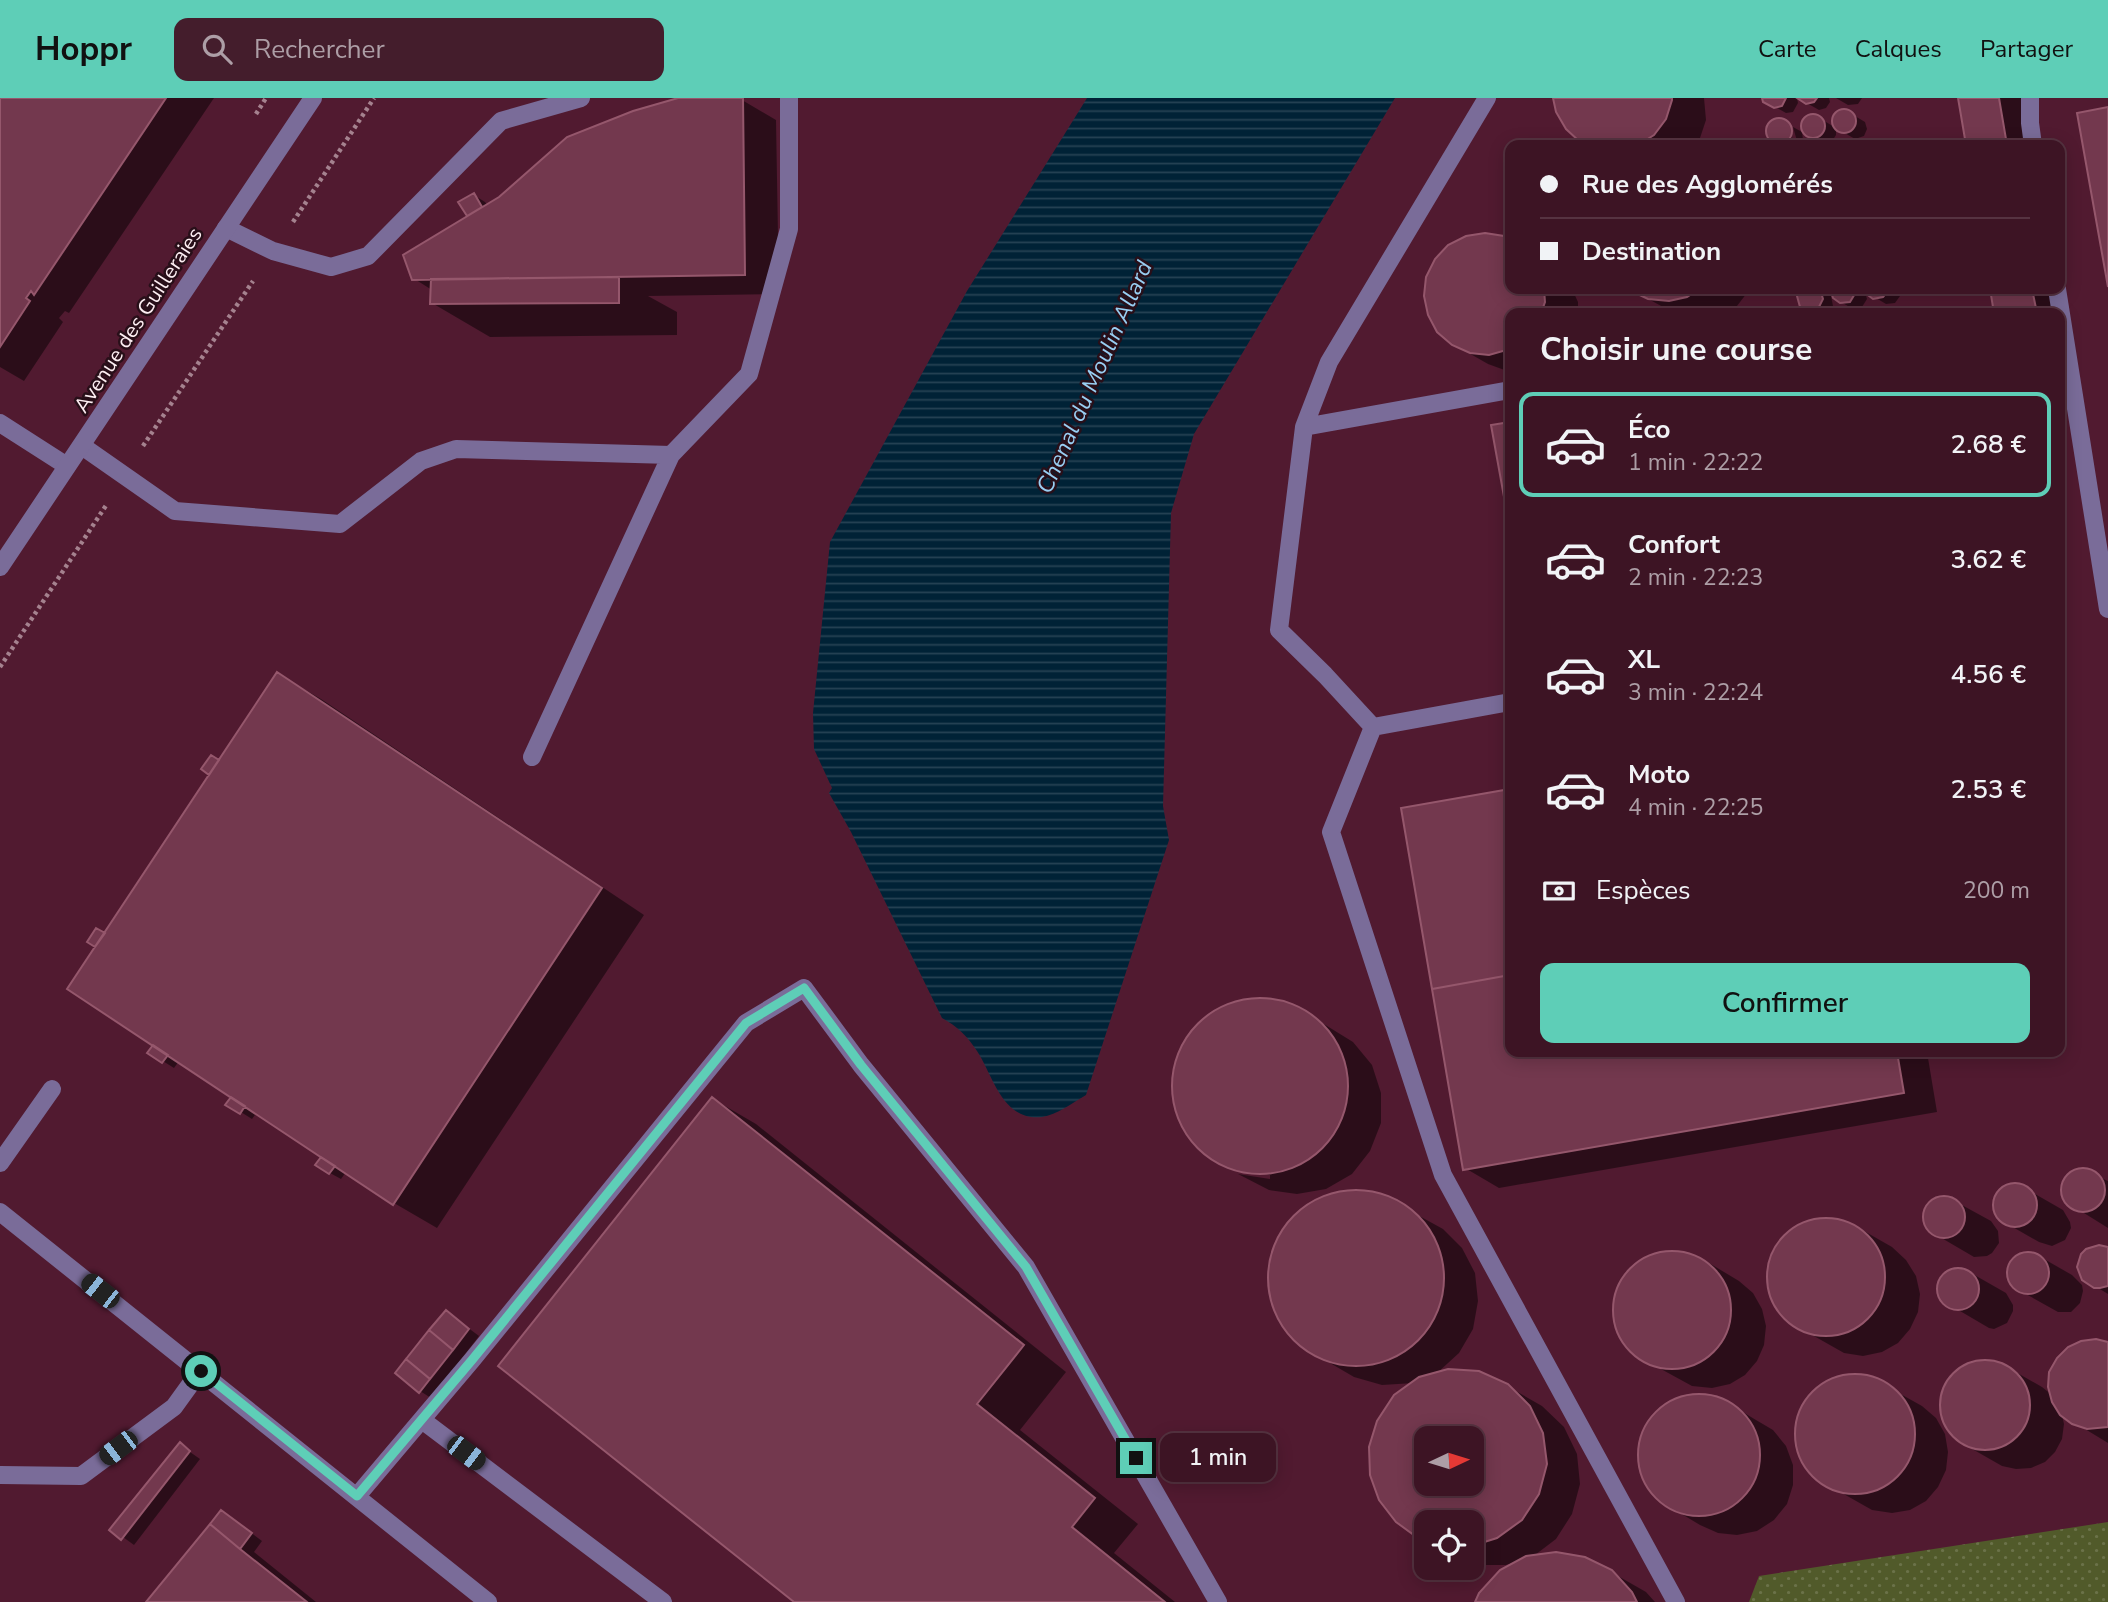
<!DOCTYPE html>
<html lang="fr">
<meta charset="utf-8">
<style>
:root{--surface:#3d1424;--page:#441d2c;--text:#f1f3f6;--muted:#ad9ea6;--line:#563341;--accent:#5eceb7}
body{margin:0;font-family:"Nunito Sans",sans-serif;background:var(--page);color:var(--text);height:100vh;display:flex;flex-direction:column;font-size:26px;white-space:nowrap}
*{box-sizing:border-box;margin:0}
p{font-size:23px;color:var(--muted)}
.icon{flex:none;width:38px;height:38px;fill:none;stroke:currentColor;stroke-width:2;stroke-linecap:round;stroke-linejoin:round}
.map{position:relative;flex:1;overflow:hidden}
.drawer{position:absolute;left:1505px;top:210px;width:560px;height:749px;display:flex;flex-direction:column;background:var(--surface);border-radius:14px;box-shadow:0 4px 18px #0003,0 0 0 2px var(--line)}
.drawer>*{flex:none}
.top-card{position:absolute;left:1505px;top:42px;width:560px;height:154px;border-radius:14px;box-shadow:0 4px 18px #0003,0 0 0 2px var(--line);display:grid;align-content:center;height:154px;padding:0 35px;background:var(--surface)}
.needle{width:46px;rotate:86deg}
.buttons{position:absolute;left:1414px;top:1328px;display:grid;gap:14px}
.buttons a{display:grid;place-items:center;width:70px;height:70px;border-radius:14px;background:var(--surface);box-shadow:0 4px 18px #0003,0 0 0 2px var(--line);font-size:35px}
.end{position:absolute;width:32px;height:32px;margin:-16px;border:9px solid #5eceb7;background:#111;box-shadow:0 0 0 4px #111}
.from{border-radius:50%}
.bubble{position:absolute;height:49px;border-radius:14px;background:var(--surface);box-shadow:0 4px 18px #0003,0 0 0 2px var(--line);font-size:23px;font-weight:600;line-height:49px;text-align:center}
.car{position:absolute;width:21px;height:42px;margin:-21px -10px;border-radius:9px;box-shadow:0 0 5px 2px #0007;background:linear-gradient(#222 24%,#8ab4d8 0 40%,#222 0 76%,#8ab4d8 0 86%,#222 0)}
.top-card b{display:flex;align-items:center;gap:24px;height:66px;font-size:26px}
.top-card b+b{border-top:2px solid var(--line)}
.top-card i{width:18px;height:18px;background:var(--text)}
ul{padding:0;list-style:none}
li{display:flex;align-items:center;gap:21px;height:105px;margin:0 14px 10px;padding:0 21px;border:4px solid transparent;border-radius:14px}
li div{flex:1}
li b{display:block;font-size:26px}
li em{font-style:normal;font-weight:600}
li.on{border-color:var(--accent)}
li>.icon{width:63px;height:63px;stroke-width:1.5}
h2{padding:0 35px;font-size:32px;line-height:84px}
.pay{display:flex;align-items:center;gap:18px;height:77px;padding:0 35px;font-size:26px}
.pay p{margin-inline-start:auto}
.primary-button{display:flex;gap:14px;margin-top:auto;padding:14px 35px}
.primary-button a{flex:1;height:80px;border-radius:14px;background:var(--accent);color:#111;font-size:28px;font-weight:600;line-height:80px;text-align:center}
header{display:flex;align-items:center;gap:42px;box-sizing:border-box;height:98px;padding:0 35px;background:var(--accent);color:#111}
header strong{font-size:33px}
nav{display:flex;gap:38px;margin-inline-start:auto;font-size:24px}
.search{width:490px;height:63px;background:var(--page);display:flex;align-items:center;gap:18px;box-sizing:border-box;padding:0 24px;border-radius:14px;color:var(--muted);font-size:26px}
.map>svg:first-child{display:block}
.grass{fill:url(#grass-dots)}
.water{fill:url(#water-rules)}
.shadow{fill:#0007;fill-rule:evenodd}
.building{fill:#73384e;stroke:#95576c;stroke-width:2;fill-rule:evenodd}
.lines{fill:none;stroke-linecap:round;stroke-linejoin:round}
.path{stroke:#a5828f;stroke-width:4.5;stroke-dasharray:3.5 3.5;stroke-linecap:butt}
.lane{stroke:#7a6c99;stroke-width:18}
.street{stroke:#7a6c99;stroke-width:18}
.route{stroke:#5eceb7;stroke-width:9}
.labels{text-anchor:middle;stroke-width:5;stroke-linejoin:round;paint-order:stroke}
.street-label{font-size:21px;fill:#fdeef2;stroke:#280f19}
.water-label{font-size:23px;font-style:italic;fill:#98cef2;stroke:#280f19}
</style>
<header>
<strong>Hoppr</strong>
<div class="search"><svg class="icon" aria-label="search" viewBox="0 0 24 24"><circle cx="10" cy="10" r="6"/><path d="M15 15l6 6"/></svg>Rechercher</div>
<nav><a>Carte</a><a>Calques</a><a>Partager</a></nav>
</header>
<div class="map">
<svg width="2108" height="1504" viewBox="0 0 2108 1504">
<defs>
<pattern id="grass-dots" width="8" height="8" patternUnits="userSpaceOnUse" patternTransform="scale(1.75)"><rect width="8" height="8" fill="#515a2a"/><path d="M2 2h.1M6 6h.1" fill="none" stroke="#6b7249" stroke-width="1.8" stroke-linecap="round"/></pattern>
<pattern id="water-rules" width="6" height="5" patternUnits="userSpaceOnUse" patternTransform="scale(1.75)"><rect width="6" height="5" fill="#002236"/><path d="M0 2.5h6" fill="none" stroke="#264254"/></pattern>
</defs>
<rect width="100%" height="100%" fill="#511a30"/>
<!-- grass -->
<path class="grass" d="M 2108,1424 L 2108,1504 L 1749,1504 L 1759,1478 Z"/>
<!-- water -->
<path class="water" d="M 1087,0 L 1395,0 L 1194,336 L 1171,415 L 1163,708 L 1169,742 L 1086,997 C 1072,1005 1057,1017 1042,1019 C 1002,1023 994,979 977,953 C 968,939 957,928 942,920 L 851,734 L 829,695 L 832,690 L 814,651 L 813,615 L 830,444 L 967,193 Z"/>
<!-- shadow -->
<path class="shadow" d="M 0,0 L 214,0 L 69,215 L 65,213 L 59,220 L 63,224 L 24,283 L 0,269 Z
M 1555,0 L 1704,0 L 1706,22 L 1700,40 L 1695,47 L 1589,47 L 1581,42 Z
M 1764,0 L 1797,0 L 1798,5 L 1793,14 L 1786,15 L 1765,3 Z
M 1798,0 L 1829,0 L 1830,4 L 1826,10 L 1819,12 Z
M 1836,0 L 1862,0 L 1858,6 L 1848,7 Z
M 1960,0 L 2029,0 L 2037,47 L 1968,47 Z
M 742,2 L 776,22 L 779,196 L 648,198 L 677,214 L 677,237 L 490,239 L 432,205 L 432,192 L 413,180 L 469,119 L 460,104 L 474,97 L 485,104 L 488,108 Z
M 1845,12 L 1865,24 L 1867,31 L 1864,38 L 1855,41 L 1836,30 L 1833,22 L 1836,15 Z
M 1814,17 L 1826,24 L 1836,30 L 1836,37 L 1831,45 L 1822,47 L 1804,35 L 1802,28 L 1805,21 Z
M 1780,21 L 1789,26 L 1793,43 L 1797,43 L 1793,29 L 1802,34 L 1803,42 L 1800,47 L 1781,47 L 1771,41 L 1767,32 L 1771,24 Z
M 1503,140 L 1510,144 L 1510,191 L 1572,191 L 1578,204 L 1578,215 L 1510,215 L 1510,274 L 1488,266 L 1453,246 Z
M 2060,175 L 2081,294 L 2060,298 L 2060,215 L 1996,215 L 1992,191 L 2060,191 Z
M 1630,191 L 1750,191 L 1737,208 L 1725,215 L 1674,215 Z
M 1802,191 L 1817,191 L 1831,198 L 1833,208 L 1830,215 L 1815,215 L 1801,208 Z
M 1833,191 L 1860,191 L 1865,194 L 1867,201 L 1862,209 L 1853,211 L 1841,204 Z
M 1865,191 L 1898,191 L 1900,198 L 1895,205 L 1886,206 L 1866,194 Z
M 278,576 L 321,601 L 644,817 L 437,1130 L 394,1105 L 346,1074 L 341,1081 L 330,1075 L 318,1066 L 323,1058 L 257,1014 L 252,1021 L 228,1006 L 233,999 L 179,963 L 174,970 L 150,955 L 155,947 L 105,837 Z
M 1510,693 L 1510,954 L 1927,954 L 1937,1014 L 1499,1090 L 1465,1070 L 1403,711 Z
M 1265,901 L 1293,907 L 1353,944 L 1372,967 L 1381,995 L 1381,1025 L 1370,1053 L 1352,1076 L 1326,1091 L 1297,1096 L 1269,1092 L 1238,1076 L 1270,1081 L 1270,1077 L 1231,1071 L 1233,1072 L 1209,1058 L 1189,1039 L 1177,1014 L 1173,986 L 1178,958 L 1192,934 L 1212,915 L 1238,904 Z
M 713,1001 L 756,1026 L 1066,1274 L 1020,1332 L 1138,1426 L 1114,1455 L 1175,1504 L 797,1504 Z
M 2083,1072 L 2108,1083 L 2108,1130 L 2068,1105 L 2064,1093 L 2067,1081 L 2077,1073 Z
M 2016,1088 L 2028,1092 L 2063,1112 L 2070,1124 L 2071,1130 L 2065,1142 L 2052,1148 L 2039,1144 L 2004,1124 L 1997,1114 L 1995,1108 L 1999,1096 L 2004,1091 Z
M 1356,1093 L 1383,1098 L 1443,1131 L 1462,1150 L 1475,1175 L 1478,1203 L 1473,1231 L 1459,1255 L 1436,1276 L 1507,1288 L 1542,1308 L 1564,1329 L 1577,1356 L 1580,1386 L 1572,1416 L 1556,1441 L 1531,1460 L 1611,1474 L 1646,1494 L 1655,1504 L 1477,1504 L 1516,1464 L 1506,1467 L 1480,1467 L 1472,1464 L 1472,1424 L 1426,1424 L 1426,1443 L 1418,1438 L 1414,1285 L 1382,1287 L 1354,1279 L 1318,1258 L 1294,1241 L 1277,1216 L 1270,1187 L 1272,1158 L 1285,1131 L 1304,1111 L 1328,1098 ZM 1426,1340 L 1472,1340 L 1472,1386 L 1426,1386 Z
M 1949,1100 L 1991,1123 L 1998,1133 L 1999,1145 L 1992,1155 L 1987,1158 L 1974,1159 L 1933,1135 L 1925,1124 L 1926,1110 L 1936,1101 Z
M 1820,1121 L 1839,1122 L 1857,1129 L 1892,1149 L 1906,1162 L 1916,1178 L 1920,1196 L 1918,1214 L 1910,1231 L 1898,1245 L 1882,1254 L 1863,1258 L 1844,1255 L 1791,1225 L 1777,1211 L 1770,1193 L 1768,1173 L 1773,1154 L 1784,1138 L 1801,1127 Z
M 2108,1152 L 2108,1196 L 2095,1188 Z
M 1668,1154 L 1687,1155 L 1704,1162 L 1739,1183 L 1753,1195 L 1762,1211 L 1766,1228 L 1764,1247 L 1757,1263 L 1745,1277 L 1730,1286 L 1712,1290 L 1692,1288 L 1639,1259 L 1625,1245 L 1616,1226 L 1615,1206 L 1620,1187 L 1632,1170 L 1648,1159 Z
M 2024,1156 L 2037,1157 L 2072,1177 L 2082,1187 L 2083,1193 L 2080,1205 L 2071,1214 L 2058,1214 L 2017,1191 L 2009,1181 L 2010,1168 L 2013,1162 Z
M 1959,1171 L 1971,1175 L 2006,1195 L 2013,1207 L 2013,1213 L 2007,1225 L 1994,1231 L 1989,1230 L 1943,1203 L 1939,1191 L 1939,1185 L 1947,1175 Z
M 447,1214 L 479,1238 L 431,1300 L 420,1293 Z
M 2108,1246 L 2108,1345 L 2062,1317 L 2064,1326 L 2062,1341 L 2055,1354 L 2045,1364 L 2031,1370 L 2016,1371 L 2002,1368 L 1967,1348 L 1955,1339 L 1946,1328 L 1942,1315 L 1941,1301 L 1945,1287 L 1954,1275 L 1965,1267 L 1979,1263 L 1993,1264 L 2007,1269 L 2042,1289 L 2052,1297 Z
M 1850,1278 L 1870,1279 L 1922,1308 L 1936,1320 L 1945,1336 L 1948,1354 L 1946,1372 L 1938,1389 L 1926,1403 L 1910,1412 L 1892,1415 L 1872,1412 L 1819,1382 L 1806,1367 L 1798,1349 L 1797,1329 L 1803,1310 L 1814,1294 L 1831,1283 Z
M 1701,1297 L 1721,1301 L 1756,1322 L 1773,1332 L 1786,1348 L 1793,1367 L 1793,1387 L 1787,1406 L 1774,1422 L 1757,1433 L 1737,1437 L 1718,1435 L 1700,1427 L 1665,1406 L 1652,1393 L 1642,1376 L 1639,1357 L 1642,1338 L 1651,1322 L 1664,1309 L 1682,1300 Z
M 180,1347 L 200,1361 L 134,1447 L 112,1431 Z
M 233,1421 L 262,1443 L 254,1454 L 316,1504 L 149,1504 Z"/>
<!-- building -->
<path class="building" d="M 0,0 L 166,0 L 34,197 L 31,193 L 26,200 L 30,203 L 0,249 Z
M 678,0 L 743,0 L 745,177 L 412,182 L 403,157 L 499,99 L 567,39 L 633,13 Z
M 1553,0 L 1672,0 L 1672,2 L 1666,21 L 1654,37 L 1638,47 L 1588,47 L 1580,44 L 1566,31 L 1556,14 Z
M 1762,0 L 1786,0 L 1782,8 L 1774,10 L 1763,4 Z
M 1797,0 L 1817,0 L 1814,4 L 1806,6 Z
M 1958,0 L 1999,0 L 2007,47 L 1966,47 Z
M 2108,9 L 2108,189 L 2077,15 Z
M1832 23a12 12 0 1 1 24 0a12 12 0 1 1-24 0Z
M1801 28a12 12 0 1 1 24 0a12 12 0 1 1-24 0Z
M1766 33a13 13 0 1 1 26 0a13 13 0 1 1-26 0Z
M 1851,41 L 1860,47 L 1840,47 L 1841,45 Z
M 474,95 L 482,109 L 467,118 L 458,104 Z
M 1485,135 L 1504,138 L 1510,142 L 1510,191 L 1544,191 L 1545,204 L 1541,215 L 1510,215 L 1510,251 L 1489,257 L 1470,255 L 1452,247 L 1437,234 L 1428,217 L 1424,198 L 1426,179 L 1435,161 L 1448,147 L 1466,138 Z
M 619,179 L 619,205 L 430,206 L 431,181 Z
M 1627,191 L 1699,191 L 1687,199 L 1669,203 L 1648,201 Z
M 1800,191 L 1820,191 L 1823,201 L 1819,209 L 1810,212 L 1800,209 L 1797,198 Z
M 1830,191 L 1856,191 L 1856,194 L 1850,204 L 1840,205 L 1833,200 Z
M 1864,191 L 1889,191 L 1889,192 L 1883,199 L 1873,201 L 1865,195 Z
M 1990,191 L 2032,191 L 2037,215 L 1994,215 Z
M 1510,324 L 1510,432 L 1491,327 Z
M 277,574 L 602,790 L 393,1107 L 67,891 Z
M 211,657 L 219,662 L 209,677 L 201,671 Z
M 1510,691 L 1510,877 L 1432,891 L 1401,710 Z
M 96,830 L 105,835 L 95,849 L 87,844 Z
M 1510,877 L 1510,954 L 1897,954 L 1904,995 L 1463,1072 L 1432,891 Z
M1172 988a88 88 0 1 1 176 0a88 88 0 1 1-176 0Z
M 153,947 L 168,957 L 162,965 L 147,955 Z
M 231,999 L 245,1008 L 240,1016 L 225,1007 Z
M 712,999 L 1024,1247 L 977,1306 L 1095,1400 L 1072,1429 L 1165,1504 L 794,1504 L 498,1268 Z
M 321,1059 L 335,1068 L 329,1076 L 315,1067 Z
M2061 1092a22 22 0 1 1 44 0a22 22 0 1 1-44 0Z
M1993 1107a22 22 0 1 1 44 0a22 22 0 1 1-44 0Z
M1268 1180a88 88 0 1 1 176 0a88 88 0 1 1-176 0Z
M1923 1119a21 21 0 1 1 42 0a21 21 0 1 1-42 0Z
M1767 1179a59 59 0 1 1 118 0a59 59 0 1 1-118 0Z
M 2099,1147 L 2108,1149 L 2108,1188 L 2100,1190 L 2094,1190 L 2082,1182 L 2077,1169 L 2081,1156 L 2086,1151 Z
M1613 1212a59 59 0 1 1 118 0a59 59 0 1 1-118 0Z
M2007 1175a21 21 0 1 1 42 0a21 21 0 1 1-42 0Z
M1937 1191a21 21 0 1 1 42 0a21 21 0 1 1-42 0Z
M 446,1212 L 469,1231 L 453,1252 L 429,1232 Z
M 429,1232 L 453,1252 L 430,1281 L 406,1261 Z
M 2096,1241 L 2108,1244 L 2108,1329 L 2087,1331 L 2072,1326 L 2060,1317 L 2052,1304 L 2048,1289 L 2049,1274 L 2057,1260 L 2068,1249 L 2081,1243 Z
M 406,1261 L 430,1281 L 419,1295 L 395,1275 Z
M1940 1307a45 45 0 1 1 90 0a45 45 0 1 1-90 0Z
M 1448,1271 L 1479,1273 L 1508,1286 L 1530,1308 L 1543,1335 L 1547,1366 L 1539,1396 L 1522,1422 L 1497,1440 L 1472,1448 L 1472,1424 L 1426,1424 L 1426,1443 L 1418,1440 L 1396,1424 L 1379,1402 L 1370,1377 L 1369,1349 L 1377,1323 L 1394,1297 L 1419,1279 ZM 1426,1340 L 1472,1340 L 1472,1386 L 1426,1386 Z
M1795 1336a60 60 0 1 1 120 0a60 60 0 1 1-120 0Z
M1638 1357a61 61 0 1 1 122 0a61 61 0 1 1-122 0Z
M 180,1344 L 190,1353 L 121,1442 L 109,1432 Z
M 221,1412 L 252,1435 L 240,1451 L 210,1426 Z
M 210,1426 L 240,1451 L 307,1504 L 146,1504 Z
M 1556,1454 L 1585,1459 L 1612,1472 L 1632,1494 L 1637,1504 L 1475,1504 L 1479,1495 L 1500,1472 L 1526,1458 Z"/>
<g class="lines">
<!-- path -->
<path class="path" d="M 256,16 L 266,0
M 293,124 L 374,0
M 143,348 L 253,183
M 0,569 L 107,406"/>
<!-- lane -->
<path class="lane" d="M 2030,0 L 2030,25 L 2033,47
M 226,130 L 273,153 L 331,169 L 368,158 L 501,23 L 581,0
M 2057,191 L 2108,511
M 0,325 L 67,368
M 1304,329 L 1329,264 L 1487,0
M 82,348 L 175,413 L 340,426 L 421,363 L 456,351 L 671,357 L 749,276 L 789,131 L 789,0
M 1510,604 L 1373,629 L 1331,734 L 1443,1077 L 1676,1504
M 1373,629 L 1325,577 L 1279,532 L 1304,329 L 1510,292
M 532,659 L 671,357
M 0,1065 L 52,991
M 422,1322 L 663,1504
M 0,1377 L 81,1378 L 174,1309 L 200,1273
M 357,1398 L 472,1262 L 746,925 L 804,890 L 861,967 L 1026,1169 L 1218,1504"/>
<!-- street -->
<path class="street" d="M 0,469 L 313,0
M 0,1114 L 488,1504"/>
</g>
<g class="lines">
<!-- route -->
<path class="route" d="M 201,1273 L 357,1398 L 472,1262 L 746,925 L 804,890 L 861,967 L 1026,1169 L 1136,1360"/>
</g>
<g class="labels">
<!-- street labels -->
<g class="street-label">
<text transform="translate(138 222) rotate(-57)" y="7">Avenue des Guilleraies</text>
</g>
<!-- water labels -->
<g class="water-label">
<text transform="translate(1094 279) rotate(-66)" y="8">Chenal du Moulin Allard</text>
</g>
</g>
</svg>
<div class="buttons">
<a><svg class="needle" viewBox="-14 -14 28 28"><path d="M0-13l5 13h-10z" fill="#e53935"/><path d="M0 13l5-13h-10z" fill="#ad9ea6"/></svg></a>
<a><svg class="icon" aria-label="locate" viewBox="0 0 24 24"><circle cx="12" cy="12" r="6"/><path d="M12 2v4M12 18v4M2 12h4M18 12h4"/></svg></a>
</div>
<i class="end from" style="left:201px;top:1273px"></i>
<i class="end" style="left:1136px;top:1360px"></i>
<div class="bubble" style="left:1160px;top:1335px;width:116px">1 min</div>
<i class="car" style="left:100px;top:1193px;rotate:308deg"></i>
<i class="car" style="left:118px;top:1350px;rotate:233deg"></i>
<i class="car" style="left:466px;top:1355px;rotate:127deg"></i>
<div class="top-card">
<b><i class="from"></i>Rue des Agglomérés</b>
<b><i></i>Destination</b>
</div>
<section class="drawer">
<h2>Choisir une course</h2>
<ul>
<li class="on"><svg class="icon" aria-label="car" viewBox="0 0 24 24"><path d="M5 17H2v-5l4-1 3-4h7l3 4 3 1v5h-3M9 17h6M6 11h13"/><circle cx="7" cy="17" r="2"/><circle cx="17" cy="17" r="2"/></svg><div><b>Éco</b><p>1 min · 22:22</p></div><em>2.68 €</em></li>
<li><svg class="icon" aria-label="car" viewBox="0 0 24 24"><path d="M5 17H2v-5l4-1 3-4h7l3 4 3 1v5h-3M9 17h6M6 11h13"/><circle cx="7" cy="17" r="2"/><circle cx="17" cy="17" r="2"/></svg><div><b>Confort</b><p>2 min · 22:23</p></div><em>3.62 €</em></li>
<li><svg class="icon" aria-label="car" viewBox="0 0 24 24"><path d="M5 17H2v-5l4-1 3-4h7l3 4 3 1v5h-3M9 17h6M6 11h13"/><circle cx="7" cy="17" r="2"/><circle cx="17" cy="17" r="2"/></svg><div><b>XL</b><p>3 min · 22:24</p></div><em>4.56 €</em></li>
<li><svg class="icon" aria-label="car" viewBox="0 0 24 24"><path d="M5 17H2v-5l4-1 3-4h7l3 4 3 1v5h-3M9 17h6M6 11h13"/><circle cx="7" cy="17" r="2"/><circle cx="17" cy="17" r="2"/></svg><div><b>Moto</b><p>4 min · 22:25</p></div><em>2.53 €</em></li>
</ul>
<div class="pay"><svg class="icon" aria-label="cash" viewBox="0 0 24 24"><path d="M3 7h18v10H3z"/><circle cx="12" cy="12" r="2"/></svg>Espèces<p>200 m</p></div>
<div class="primary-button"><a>Confirmer</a></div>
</section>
</div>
